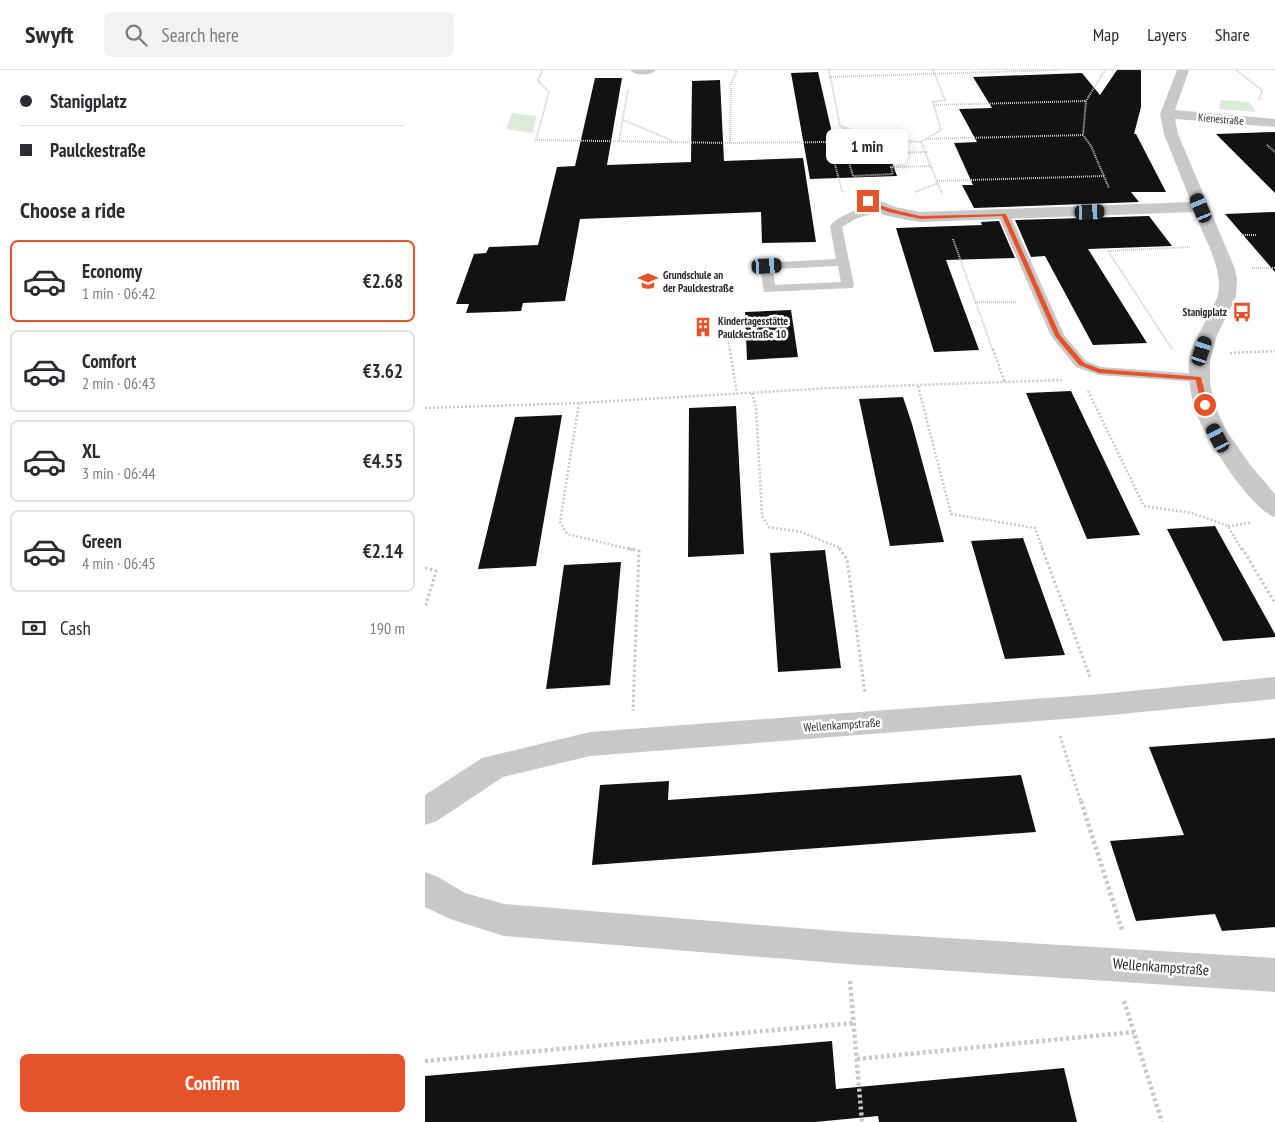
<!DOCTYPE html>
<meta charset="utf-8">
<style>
:root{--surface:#fff;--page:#f2f2f3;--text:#2b2b33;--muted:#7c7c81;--line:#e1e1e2;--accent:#e75328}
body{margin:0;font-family:"PT Sans Narrow",sans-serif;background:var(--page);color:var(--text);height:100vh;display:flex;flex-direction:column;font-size:19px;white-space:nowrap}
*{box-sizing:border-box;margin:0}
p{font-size:16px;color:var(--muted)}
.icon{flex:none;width:28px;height:28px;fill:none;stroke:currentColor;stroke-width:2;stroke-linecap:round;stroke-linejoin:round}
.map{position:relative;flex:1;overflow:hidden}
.drawer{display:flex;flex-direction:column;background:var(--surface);width:425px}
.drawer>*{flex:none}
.banner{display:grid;align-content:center;height:110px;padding:0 20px;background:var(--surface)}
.end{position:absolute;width:22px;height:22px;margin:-11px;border:6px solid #e75328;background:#fff;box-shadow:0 0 0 2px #fff}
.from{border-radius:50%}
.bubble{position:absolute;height:35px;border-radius:8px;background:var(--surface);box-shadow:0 2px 12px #0003;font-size:16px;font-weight:700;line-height:35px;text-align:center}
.car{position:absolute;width:15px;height:30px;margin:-15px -8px;border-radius:6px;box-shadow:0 0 4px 1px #0007;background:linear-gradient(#222 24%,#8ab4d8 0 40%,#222 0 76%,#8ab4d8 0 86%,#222 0)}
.banner b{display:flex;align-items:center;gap:18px;height:48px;font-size:19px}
.banner b+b{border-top:1px solid var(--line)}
.banner i{width:12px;height:12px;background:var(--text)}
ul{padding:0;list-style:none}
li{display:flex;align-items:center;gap:15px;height:82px;margin:0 10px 8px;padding:0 10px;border:2px solid var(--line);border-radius:8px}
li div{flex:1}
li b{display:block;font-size:19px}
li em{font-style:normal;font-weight:700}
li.selected{border-color:var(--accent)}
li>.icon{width:45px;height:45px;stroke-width:1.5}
h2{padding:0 20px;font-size:22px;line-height:60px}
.pay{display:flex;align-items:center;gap:12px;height:55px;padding:0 20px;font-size:19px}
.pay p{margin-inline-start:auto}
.action{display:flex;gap:10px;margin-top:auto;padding:10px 20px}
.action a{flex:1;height:58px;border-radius:8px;background:var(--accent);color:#fff;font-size:20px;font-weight:700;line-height:58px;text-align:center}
header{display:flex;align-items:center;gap:30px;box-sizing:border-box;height:70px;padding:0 25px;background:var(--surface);border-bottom:1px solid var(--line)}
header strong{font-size:24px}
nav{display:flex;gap:28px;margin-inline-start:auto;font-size:18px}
.search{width:350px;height:45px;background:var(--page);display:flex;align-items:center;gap:12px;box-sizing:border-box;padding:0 18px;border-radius:8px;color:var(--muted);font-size:19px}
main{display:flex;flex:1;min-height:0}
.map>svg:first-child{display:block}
.green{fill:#dcead8}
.building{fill:#121212}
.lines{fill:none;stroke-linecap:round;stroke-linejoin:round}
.path-far3{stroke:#c8c8c8;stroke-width:2;stroke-dasharray:1 1;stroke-linecap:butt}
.path-far2{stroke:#c8c8c8;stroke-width:2.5;stroke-dasharray:2 2;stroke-linecap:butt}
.path-far1{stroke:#c8c8c8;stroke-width:3;stroke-dasharray:2.5 2.5;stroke-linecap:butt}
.path{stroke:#c8c8c8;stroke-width:4.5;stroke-dasharray:3 3;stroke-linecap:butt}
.lane{fill:#c8c8c8;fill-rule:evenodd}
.street{fill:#c8c8c8;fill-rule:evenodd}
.route{fill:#e75328}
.labels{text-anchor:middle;stroke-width:5;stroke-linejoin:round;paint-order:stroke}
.far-street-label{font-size:11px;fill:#2b2b2b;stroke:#fff}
.far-poi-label{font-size:11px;font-weight:bold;fill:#2b2b2b;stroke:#fff;text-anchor:start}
.street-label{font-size:12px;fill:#2b2b2b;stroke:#fff}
.near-street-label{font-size:15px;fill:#2b2b2b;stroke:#fff}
</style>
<header>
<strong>Swyft</strong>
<div class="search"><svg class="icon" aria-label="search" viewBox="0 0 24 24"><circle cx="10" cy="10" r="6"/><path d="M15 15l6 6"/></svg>Search here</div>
<nav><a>Map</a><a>Layers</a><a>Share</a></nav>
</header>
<main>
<section class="drawer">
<div class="banner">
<b><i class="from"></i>Stanigplatz</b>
<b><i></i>Paulckestraße</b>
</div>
<h2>Choose a ride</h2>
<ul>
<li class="selected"><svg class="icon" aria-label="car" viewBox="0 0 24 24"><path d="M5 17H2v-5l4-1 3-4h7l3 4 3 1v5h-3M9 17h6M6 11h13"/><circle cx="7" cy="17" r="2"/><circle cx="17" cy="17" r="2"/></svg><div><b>Economy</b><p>1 min · 06:42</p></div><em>€2.68</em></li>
<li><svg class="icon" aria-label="car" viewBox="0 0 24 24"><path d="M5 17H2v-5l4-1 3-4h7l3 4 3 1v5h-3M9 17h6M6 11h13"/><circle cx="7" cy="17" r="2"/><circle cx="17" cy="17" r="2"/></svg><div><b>Comfort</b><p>2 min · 06:43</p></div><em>€3.62</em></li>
<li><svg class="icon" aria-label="car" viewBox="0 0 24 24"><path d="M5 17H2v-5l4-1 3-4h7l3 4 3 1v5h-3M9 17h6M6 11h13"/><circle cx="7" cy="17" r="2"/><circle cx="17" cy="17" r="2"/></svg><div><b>XL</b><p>3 min · 06:44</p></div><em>€4.55</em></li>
<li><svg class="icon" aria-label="car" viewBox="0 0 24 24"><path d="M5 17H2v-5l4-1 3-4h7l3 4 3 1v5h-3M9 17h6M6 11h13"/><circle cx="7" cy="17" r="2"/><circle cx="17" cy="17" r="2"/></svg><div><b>Green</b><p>4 min · 06:45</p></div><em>€2.14</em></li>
</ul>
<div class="pay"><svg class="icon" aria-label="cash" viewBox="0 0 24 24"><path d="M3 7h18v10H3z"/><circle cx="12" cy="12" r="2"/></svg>Cash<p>190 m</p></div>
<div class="action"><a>Confirm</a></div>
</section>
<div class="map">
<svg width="850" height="1052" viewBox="0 0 850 1052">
<rect width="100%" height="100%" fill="#fff"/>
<!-- green -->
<path class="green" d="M 796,30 L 824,32 L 831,42 L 794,39 Z
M 87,43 L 111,46 L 108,63 L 81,59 Z"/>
<!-- building -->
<path class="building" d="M 692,0 L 716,0 L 716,37 L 709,64 L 711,64 L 741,122 L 706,122 L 714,132 L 549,138 L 537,115 L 548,115 L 529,73 L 552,72 L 534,39 L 567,38 L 548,7 L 657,3 L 675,25 Z
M 393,2 L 410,76 L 460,74 L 472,106 L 385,109 L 366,3 Z
M 170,8 L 197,8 L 182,95 L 266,92 L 267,11 L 295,10 L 299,91 L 378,88 L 391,172 L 337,173 L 336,142 L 155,149 L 140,231 L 98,233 L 96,241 L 41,243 L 44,234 L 31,234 L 49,184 L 61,183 L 64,177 L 113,175 L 132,97 L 150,96 Z
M 850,62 L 850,123 L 791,64 Z
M 850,142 L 850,202 L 800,144 Z
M 724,146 L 747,176 L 663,179 L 722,273 L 668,275 L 620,186 L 606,187 L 590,150 Z
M 574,151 L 590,188 L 521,190 L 554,280 L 509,282 L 471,158 L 557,155 L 556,152 Z
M 366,240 L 373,287 L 322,290 L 320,242 Z
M 646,321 L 715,465 L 662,469 L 601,323 Z
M 478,327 L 487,354 L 519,472 L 465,476 L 434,329 Z
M 311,336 L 319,484 L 263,487 L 264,338 Z
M 137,345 L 111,496 L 53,499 L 90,347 Z
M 790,456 L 850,564 L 850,567 L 798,571 L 742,459 Z
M 598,468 L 640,585 L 580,589 L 546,471 Z
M 400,480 L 416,598 L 353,602 L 345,483 Z
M 196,492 L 185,615 L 121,619 L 139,495 Z
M 850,668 L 850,857 L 797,861 L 790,844 L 711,851 L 685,771 L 759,765 L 724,677 Z
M 596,705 L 611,762 L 167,795 L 175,715 L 244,711 L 243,730 Z
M 407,971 L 411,1019 L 639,998 L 652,1052 L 454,1052 L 453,1046 L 390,1052 L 0,1052 L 0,1006 Z"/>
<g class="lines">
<!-- path-far3 -->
<path class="path-far3" d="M 117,0 L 113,11 L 124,22 L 111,70 L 305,73 L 404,72 L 417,121 L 420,122
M 404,0 L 415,56 L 453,69 L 496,72
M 508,0 L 520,30 L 508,32 L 516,60 L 496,72 L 517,124
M 680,0 L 661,31 L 658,65 L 666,76 L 684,118
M 811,0 L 837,20 L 834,30
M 404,7 L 634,0
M 509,35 L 661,31
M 198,50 L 248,71
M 419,58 L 404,72 L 451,69
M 501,69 L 658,65
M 194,72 L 203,19
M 305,73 L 306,13 L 312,1 L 309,0
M 842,75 L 850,82
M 502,82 L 456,83 L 454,78 L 420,79 L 428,106 L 468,104 L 466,97 L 506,96
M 512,111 L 679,106
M 490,122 L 513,113
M 816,165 L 831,165
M 528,169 L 568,281
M 827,198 L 850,198
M 550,232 L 591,232
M 303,267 L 305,281
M 747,279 L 683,181 L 765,177"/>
<!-- path-far2 -->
<path class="path-far2" d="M 305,279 L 312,324
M 568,279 L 580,313
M 805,283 L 850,281
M 493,316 L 526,444 L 610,458 L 618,480
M 663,321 L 719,436 L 767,443 L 803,456 L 817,480
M 327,323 L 331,337 L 337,446 L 344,457 L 376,462 L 413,477 L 415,480
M 154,333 L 135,452 L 142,464 L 208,480
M 0,338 L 154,333 L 405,318 L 637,310
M 803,456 L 825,453"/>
<!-- path-far1 -->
<path class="path-far1" d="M 203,478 L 214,481 L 208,641
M 414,478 L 422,489 L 440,623
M 617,478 L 665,607
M 817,478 L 850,533
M 0,498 L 11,501 L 0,538
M 635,666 L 656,732"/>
<!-- path -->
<path class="path" d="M 656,731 L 697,860
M 425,911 L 437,1052
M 699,931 L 737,1052
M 432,989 L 709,962
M 0,991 L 429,953"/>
<!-- lane -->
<path class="lane" d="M 457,134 L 463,137 L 461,139 L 430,149 L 417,157 L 429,215 L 428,218 L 339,222 L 335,196 L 337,193 L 411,189 L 405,156 C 417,142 440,138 457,134 ZM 413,196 L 416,212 L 350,215 L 348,199 Z
M 579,142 L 585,145 L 639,265 L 661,291 L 676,297 L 774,304 L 779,305 L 781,308 L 779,311 L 774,312 L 674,305 L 651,297 L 626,266 L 573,145 Z"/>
<!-- street -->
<path class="street" d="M 205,0 L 231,0 C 226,6 210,6 205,0 Z
M 752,0 L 764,0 L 750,40 L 850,49 L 850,57 L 750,49 L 753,64 L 810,199 L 812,210 L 811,227 L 792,265 L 785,290 L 785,314 L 791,338 L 801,360 L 826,396 L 850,424 L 850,447 C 826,441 775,361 769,336 C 765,321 763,306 764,291 C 768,264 792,241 794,218 C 795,193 778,165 769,142 L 495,152 C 479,149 444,145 435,131 L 437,128 L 449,128 L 470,137 L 495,142 L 766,132 L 739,64 L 735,44 Z
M 850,607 L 850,629 L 676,646 L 165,686 L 78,707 L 12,751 L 0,755 L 0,725 L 57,688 L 165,662 L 676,624 Z
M 0,802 L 13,807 L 40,823 L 79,834 L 423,862 L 850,888 L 850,922 L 423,894 L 79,866 L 25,849 L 0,837 Z"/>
</g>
<!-- route -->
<path class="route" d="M 441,130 L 466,139 L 495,146 L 581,144 L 635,265 L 659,293 L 675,299 L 776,307 L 783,335 L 780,337 L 776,335 L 771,310 L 674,303 L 654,295 L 630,266 L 577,146 L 495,149 L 463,142 L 441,132 Z"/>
<!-- icons -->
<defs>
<symbol id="school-bare" viewBox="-9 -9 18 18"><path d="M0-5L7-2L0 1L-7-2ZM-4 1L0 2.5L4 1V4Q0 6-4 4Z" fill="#e75328" stroke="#fff" stroke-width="2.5" paint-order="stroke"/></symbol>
<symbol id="bus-bare" viewBox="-9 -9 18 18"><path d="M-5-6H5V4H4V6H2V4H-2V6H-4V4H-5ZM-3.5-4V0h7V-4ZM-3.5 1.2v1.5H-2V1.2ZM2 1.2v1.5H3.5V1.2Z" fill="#e75328" stroke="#fff" stroke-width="2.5" paint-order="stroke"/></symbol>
<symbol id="building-bare" viewBox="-9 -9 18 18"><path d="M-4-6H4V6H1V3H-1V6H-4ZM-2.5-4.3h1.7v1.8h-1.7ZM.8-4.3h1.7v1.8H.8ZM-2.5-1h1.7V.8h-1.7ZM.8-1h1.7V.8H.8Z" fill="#e75328" stroke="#fff" stroke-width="2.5" paint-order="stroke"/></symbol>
</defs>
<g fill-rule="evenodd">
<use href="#school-bare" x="209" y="197" width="28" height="28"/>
<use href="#bus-bare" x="803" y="228" width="28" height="28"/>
<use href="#building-bare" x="264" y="243" width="28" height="28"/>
</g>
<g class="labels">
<!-- far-street labels -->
<g class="far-street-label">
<text transform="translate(796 49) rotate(5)" y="4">Kienestraße</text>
</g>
<!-- far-poi labels -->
<g class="far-poi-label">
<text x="238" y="209">Grundschule an<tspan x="238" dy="13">der Paulckestraße</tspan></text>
<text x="802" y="246" text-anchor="end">Stanigplatz</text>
<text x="293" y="255">Kindertagesstätte<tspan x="293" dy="13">Paulckestraße 10</tspan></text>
</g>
<!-- street labels -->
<g class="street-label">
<text transform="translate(417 655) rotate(-4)" y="4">Wellenkampstraße</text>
</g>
<!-- near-street labels -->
<g class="near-street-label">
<text transform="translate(736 897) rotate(4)" y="5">Wellenkampstraße</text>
</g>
</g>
</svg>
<i class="end from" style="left:780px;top:335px"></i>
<i class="end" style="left:443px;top:131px"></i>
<div class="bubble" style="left:401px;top:59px;width:82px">1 min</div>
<i class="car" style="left:776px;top:138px;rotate:337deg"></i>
<i class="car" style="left:665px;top:142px;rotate:88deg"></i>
<i class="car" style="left:342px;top:196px;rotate:87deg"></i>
<i class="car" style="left:777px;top:281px;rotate:18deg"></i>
<i class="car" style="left:793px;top:368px;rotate:332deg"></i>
</div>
</main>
